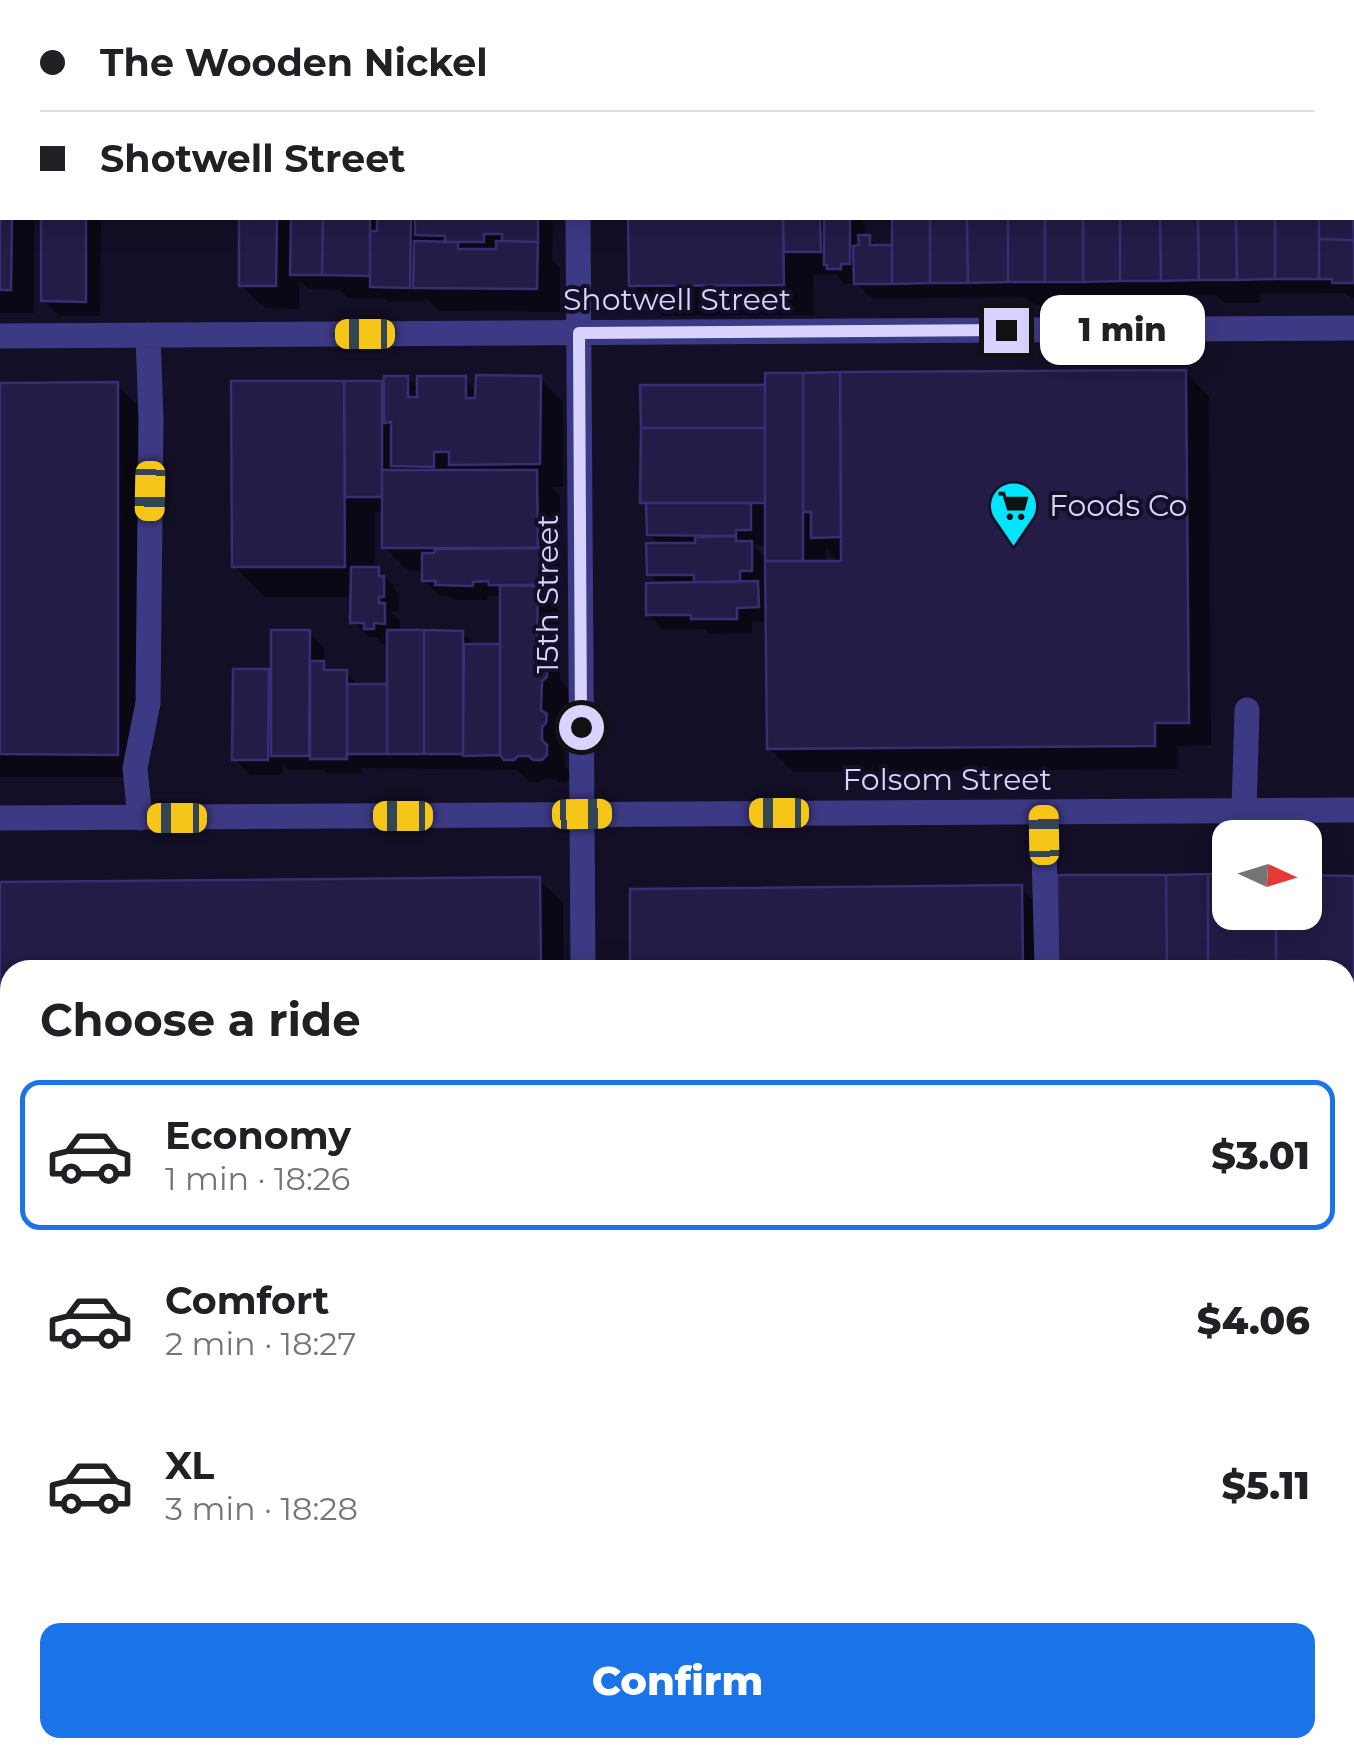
<!DOCTYPE html>
<meta charset="utf-8">
<style>
:root{--surface:#fff;--page:#f6f6f6;--text:#202124;--muted:#757577;--line:#e0e0e0;--accent:#1a73e8}
body{margin:0;font-family:Montserrat,sans-serif;background:var(--page);color:var(--text);height:100vh;display:flex;flex-direction:column;font-size:38px;white-space:nowrap}
*{box-sizing:border-box;margin:0}
p{font-size:32px;color:var(--muted)}
.icon{flex:none;width:55px;height:55px;fill:none;stroke:currentColor;stroke-width:2;stroke-linecap:round;stroke-linejoin:round}
.map{position:relative;flex:1;overflow:hidden}
.drawer{position:absolute;left:0px;top:960px;width:1355px;height:798px;display:flex;flex-direction:column;background:var(--surface);border-radius:30px 30px 0 0;box-shadow:0 5px 25px #0003}
.drawer>*{flex:none}
.banner{position:absolute;left:0px;top:0px;width:1355px;height:220px;box-shadow:0 5px 25px #0003;display:grid;align-content:center;height:220px;padding:0 40px;background:var(--surface)}
.needle{width:65px;rotate:94deg}
.fabs{position:absolute;left:1212px;top:820px;display:grid;gap:20px}
.fabs a{display:grid;place-items:center;width:110px;height:110px;border-radius:20px;background:var(--surface);box-shadow:0 5px 25px #0003;font-size:50px}
.end{position:absolute;width:45px;height:45px;margin:-22px;border:12px solid #d9d4ff;background:#111;box-shadow:0 0 0 5px #111}
.from{border-radius:50%}
.bubble{position:absolute;height:70px;border-radius:20px;background:var(--surface);box-shadow:0 5px 25px #0003;font-size:32px;font-weight:800;line-height:70px;text-align:center}
.car{position:absolute;width:30px;height:60px;margin:-30px -15px;border-radius:12px;box-shadow:0 0 8px 2px #0007;background:linear-gradient(#f5c518 24%,#345 0 40%,#f5c518 0 76%,#345 0 86%,#f5c518 0)}
.banner b{display:flex;align-items:center;gap:35px;height:95px;font-size:38px}
.banner b+b{border-top:2px solid var(--line)}
.banner i{width:25px;height:25px;background:var(--text)}
ul{padding:0;list-style:none}
li{display:flex;align-items:center;gap:30px;height:150px;margin:0 20px 15px;padding:0 20px;border:5px solid transparent;border-radius:20px}
li div{flex:1}
li b{display:block;font-size:38px}
li em{font-style:normal;font-weight:800}
li.active{border-color:var(--accent)}
li>.icon{width:90px;height:90px;stroke-width:1.5}
h2{padding:0 40px;font-size:45px;line-height:120px}
.action{display:flex;gap:20px;margin-top:auto;padding:20px 40px}
.action a{flex:1;height:115px;border-radius:20px;background:var(--accent);color:#fff;font-size:40px;font-weight:800;line-height:115px;text-align:center}
.map>svg:first-child{display:block}
.shadow{fill:#0007;fill-rule:evenodd}
.building{fill:#241b47;stroke:#3b2d73;stroke-width:2.5}
.lines{fill:none;stroke-linecap:round;stroke-linejoin:round}
.minor{stroke:#3d3a85;stroke-width:25}
.route{stroke:#d9d4ff;stroke-width:12}
.labels{text-anchor:middle;stroke-width:8;stroke-linejoin:round;paint-order:stroke}
.street-label{font-size:30px;fill:#d9d4ff;stroke:#130f26}
.poi-label{font-size:30px;fill:#d9d4ff;stroke:#130f26;text-anchor:start}
</style>
<div class="map">
<svg width="1354" height="1757" viewBox="0 0 1354 1757">
<rect width="100%" height="100%" fill="#130f26"/>
<!-- shadow -->
<path class="shadow" d="M 0,0 L 154,0 L 154,2 L 2,2 L 2,76 L 0,76 Z
M 270,0 L 435,0 L 435,2 L 270,2 Z
M 624,0 L 804,0 L 805,2 L 626,2 Z
M 820,0 L 1243,0 L 1245,2 L 822,2 Z
M 1277,0 L 1354,0 L 1354,298 L 1350,298 L 1346,293 L 1260,294 L 1260,303 L 1225,303 L 1217,295 L 1184,295 L 1184,303 L 1034,305 L 1026,297 L 872,299 L 857,284 L 845,284 L 836,274 L 813,275 L 814,315 L 663,316 L 632,285 L 631,218 L 768,218 L 768,220 L 860,218 L 865,225 L 865,237 L 868,237 L 879,248 L 895,247 L 895,218 L 1352,218 L 1352,2 L 1277,2 Z
M 0,150 L 2,150 L 2,218 L 34,218 L 34,313 L 0,313 Z
M 44,218 L 101,218 L 100,316 L 59,316 L 44,300 Z
M 242,218 L 561,218 L 561,220 L 553,220 L 552,260 L 560,268 L 560,312 L 439,311 L 425,296 L 425,302 L 389,302 L 385,299 L 348,298 L 340,290 L 308,289 L 299,280 L 299,309 L 265,308 L 241,285 Z
M 1185,372 L 1209,396 L 1211,745 L 1177,746 L 1178,769 L 793,772 L 769,748 L 768,622 L 752,622 L 752,633 L 709,634 L 705,629 L 664,630 L 648,614 L 661,585 L 649,574 L 661,546 L 649,534 L 649,508 L 643,502 L 767,388 ZM 752,544 L 768,545 L 768,561 ZM 826,549 L 841,564 L 826,564 Z
M 407,378 L 419,390 L 464,379 L 478,392 L 540,378 L 563,402 L 563,487 L 551,487 L 560,496 L 560,571 L 558,571 L 558,600 L 549,600 L 560,612 L 560,679 L 570,693 L 570,701 L 564,705 L 564,735 L 569,740 L 569,747 L 564,751 L 565,766 L 569,771 L 569,779 L 566,783 L 559,783 L 555,779 L 542,779 L 538,783 L 530,782 L 517,770 L 361,768 L 361,774 L 328,774 L 324,770 L 289,770 L 283,764 L 282,775 L 250,775 L 235,759 L 268,672 L 273,677 L 309,632 L 324,648 L 324,665 L 332,673 L 346,673 L 360,687 L 389,687 L 389,644 L 382,644 L 376,637 L 369,637 L 353,622 L 353,597 L 265,597 L 234,566 L 234,384 L 381,383 L 386,389 ZM 375,512 L 384,512 L 384,547 L 408,571 L 424,571 L 424,580 L 440,596 L 449,596 L 454,600 L 487,600 L 488,596 L 502,596 L 503,646 L 476,646 L 462,633 L 400,633 L 400,621 L 390,612 L 399,611 L 399,594 L 394,589 L 394,585 L 378,570 L 375,570 Z
M 0,385 L 117,385 L 140,408 L 141,777 L 0,777 Z
M 1230,877 L 1230,912 L 1305,912 L 1305,877 L 1354,877 L 1354,1739 L 1345,1739 L 1345,970 L 1060,970 Z
M 539,880 L 563,903 L 563,970 L 10,970 L 10,1667 L 0,1654 L 0,885 Z
M 1021,888 L 1052,919 L 1053,970 L 633,970 Z"/>
<!-- building -->
<path class="building" d="M 1274,0 L 1338,0 L 1338,2 L 1274,2 Z
M 0,148 L 2,148 L 2,218 L 12,218 L 11,290 L 0,290 Z
M 1352,203 L 1354,240 L 1319,239 L 1319,218 L 1352,218 Z
M 41,218 L 86,218 L 86,302 L 41,301 Z
M 239,218 L 277,218 L 276,286 L 239,286 Z
M 291,218 L 323,218 L 322,275 L 290,275 Z
M 323,218 L 370,218 L 370,276 L 322,275 Z
M 377,218 L 411,218 L 410,288 L 370,287 L 370,231 L 377,231 Z
M 415,218 L 538,218 L 538,242 L 502,241 L 502,234 L 484,234 L 484,242 L 445,242 L 445,236 L 415,235 Z
M 628,218 L 783,218 L 784,285 L 629,286 Z
M 783,218 L 820,218 L 821,252 L 784,252 Z
M 824,218 L 850,218 L 850,264 L 841,264 L 841,269 L 827,269 L 827,265 L 824,265 Z
M 892,218 L 930,218 L 930,283 L 892,284 Z
M 930,218 L 967,218 L 968,283 L 930,283 Z
M 967,218 L 1008,218 L 1008,282 L 968,283 Z
M 1008,218 L 1045,218 L 1045,282 L 1008,282 Z
M 1045,218 L 1083,218 L 1083,282 L 1045,282 Z
M 1083,218 L 1120,218 L 1120,281 L 1083,282 Z
M 1120,218 L 1160,218 L 1161,281 L 1120,281 Z
M 1160,218 L 1198,218 L 1199,280 L 1161,281 Z
M 1198,218 L 1236,218 L 1237,280 L 1199,280 Z
M 1236,218 L 1275,218 L 1275,279 L 1237,280 Z
M 1275,218 L 1319,218 L 1319,279 L 1275,279 Z
M 858,235 L 870,235 L 870,245 L 892,245 L 892,284 L 854,284 L 853,246 L 859,245 Z
M 1319,239 L 1354,240 L 1354,283 L 1332,283 L 1332,279 L 1319,279 Z
M 414,241 L 458,242 L 458,249 L 496,249 L 496,241 L 538,242 L 537,289 L 413,288 Z
M 1186,370 L 1189,723 L 1155,723 L 1155,746 L 767,749 L 765,561 L 841,561 L 840,372 Z
M 840,372 L 841,537 L 811,538 L 811,512 L 803,512 L 803,373 Z
M 765,373 L 803,373 L 803,561 L 765,561 Z
M 476,375 L 541,376 L 540,464 L 449,465 L 449,452 L 434,452 L 434,467 L 391,466 L 391,422 L 384,423 L 384,376 L 408,376 L 408,397 L 417,397 L 417,376 L 466,376 L 466,398 L 475,398 Z
M 231,381 L 344,381 L 345,567 L 232,567 Z
M 344,381 L 382,381 L 382,497 L 345,497 Z
M 118,382 L 118,755 L 0,754 L 0,383 Z
M 640,385 L 765,385 L 765,428 L 641,428 Z
M 641,428 L 765,428 L 765,503 L 640,503 Z
M 382,470 L 537,470 L 538,548 L 382,548 Z
M 646,503 L 751,503 L 751,530 L 736,530 L 736,536 L 647,535 Z
M 736,536 L 736,541 L 752,541 L 752,571 L 740,571 L 740,582 L 694,582 L 694,575 L 647,575 L 646,543 L 695,543 L 695,537 Z
M 543,548 L 543,586 L 489,585 L 488,581 L 473,582 L 473,586 L 435,585 L 436,581 L 422,581 L 422,553 L 434,553 L 435,549 Z
M 351,567 L 379,567 L 379,576 L 384,576 L 384,597 L 379,597 L 379,603 L 385,603 L 385,624 L 374,623 L 374,629 L 364,629 L 364,623 L 350,623 Z
M 758,581 L 759,607 L 737,608 L 737,619 L 691,619 L 691,615 L 646,615 L 646,583 Z
M 500,585 L 538,585 L 537,656 L 542,657 L 541,663 L 547,667 L 547,677 L 542,681 L 541,710 L 547,714 L 546,723 L 542,727 L 542,740 L 547,745 L 547,755 L 542,760 L 533,760 L 529,756 L 518,756 L 514,760 L 504,760 L 500,755 Z
M 271,630 L 310,630 L 309,756 L 271,756 Z
M 387,630 L 424,630 L 424,754 L 387,754 Z
M 424,630 L 463,631 L 463,754 L 424,754 Z
M 464,644 L 500,644 L 500,755 L 463,756 Z
M 310,661 L 324,661 L 324,670 L 347,670 L 347,759 L 310,759 Z
M 233,669 L 269,669 L 268,760 L 232,760 Z
M 347,684 L 387,684 L 387,754 L 347,754 Z
M 1208,874 L 1208,970 L 1167,970 L 1166,875 Z
M 1208,874 L 1230,874 L 1230,912 L 1276,912 L 1276,970 L 1208,970 Z
M 1057,875 L 1166,875 L 1167,970 L 1058,970 Z
M 1305,875 L 1354,876 L 1354,986 L 1345,986 L 1345,970 L 1276,970 L 1276,912 L 1305,912 Z
M 540,877 L 541,970 L 10,970 L 10,1671 L 0,1658 L 0,882 Z
M 1022,885 L 1023,970 L 630,970 L 630,889 Z
M 1345,986 L 1354,986 L 1354,1025 L 1345,1025 Z
M 1345,1025 L 1354,1025 L 1354,1063 L 1345,1063 Z
M 1345,1063 L 1354,1063 L 1354,1143 L 1345,1143 Z
M 1345,1143 L 1354,1143 L 1354,1326 L 1345,1326 Z
M 1345,1326 L 1354,1326 L 1354,1574 L 1345,1574 Z
M 1345,1574 L 1354,1574 L 1354,1709 L 1345,1709 Z"/>
<g class="lines">
<!-- minor -->
<path class="minor" d="M 577,0 L 577,2
M 578,218 L 583,970
M 0,336 L 1354,328
M 1244,810 L 1247,710
M 1043,812 L 1047,970
M 0,818 L 1354,810
M 140,818 L 135,768 L 148,703 L 151,420 L 148,335
M 587,1748 L 587,1757
M 948,1757 L 948,1748
M 1011,1757 L 1011,1748"/>
</g>
<g class="lines">
<!-- route -->
<path class="route" d="M 581,727 L 579,333 L 1006,330"/>
</g>
<!-- icons -->
<defs>
<symbol id="supermarket-pin" viewBox="-11 -11 22 30"><path d="M0 17L-7.5 6A9.5 9.5 0 1 1 7.5 6Z" fill="#00e5ff" stroke="#130f26"/><path d="M-6-5.5h2.5l.6 2H6L4.5 2H-2.5L-4.4-4H-6ZM-1.5 3.2a1.3 1.3 0 1 0 .1 0ZM3 3.2a1.3 1.3 0 1 0 .1 0Z" fill="#111"/></symbol>
</defs>
<g fill-rule="evenodd">
<use href="#supermarket-pin" x="986" y="478" width="55" height="75"/>
</g>
<g class="labels">
<!-- street labels -->
<g class="street-label">
<text x="677" y="310">Shotwell Street</text>
<text transform="translate(548 594) rotate(-90)" y="10">15th Street</text>
<text x="947" y="790">Folsom Street</text>
</g>
<!-- poi labels -->
<g class="poi-label">
<text x="1049" y="516">Foods Co</text>
</g>
</g>
</svg>
<div class="fabs">
<a><svg class="needle" viewBox="-14 -14 28 28"><path d="M0-13l5 13h-10z" fill="#e53935"/><path d="M0 13l5-13h-10z" fill="#757577"/></svg></a>
</div>
<i class="end from" style="left:581px;top:727px"></i>
<i class="end" style="left:1006px;top:330px"></i>
<div class="bubble" style="left:1040px;top:295px;width:165px">1 min</div>
<i class="car" style="left:365px;top:334px;rotate:270deg"></i>
<i class="car" style="left:150px;top:491px;rotate:181deg"></i>
<i class="car" style="left:779px;top:813px;rotate:270deg"></i>
<i class="car" style="left:582px;top:814px;rotate:89deg"></i>
<i class="car" style="left:403px;top:816px;rotate:270deg"></i>
<i class="car" style="left:177px;top:818px;rotate:270deg"></i>
<i class="car" style="left:1044px;top:835px;rotate:359deg"></i>
<div class="banner">
<b><i class="from"></i>The Wooden Nickel</b>
<b><i></i>Shotwell Street</b>
</div>
<section class="drawer">
<h2>Choose a ride</h2>
<ul>
<li class="active"><svg class="icon" aria-label="car" viewBox="0 0 24 24"><path d="M5 17H2v-5l4-1 3-4h7l3 4 3 1v5h-3M9 17h6M6 11h13"/><circle cx="7" cy="17" r="2"/><circle cx="17" cy="17" r="2"/></svg><div><b>Economy</b><p>1 min · 18:26</p></div><em>$3.01</em></li>
<li><svg class="icon" aria-label="car" viewBox="0 0 24 24"><path d="M5 17H2v-5l4-1 3-4h7l3 4 3 1v5h-3M9 17h6M6 11h13"/><circle cx="7" cy="17" r="2"/><circle cx="17" cy="17" r="2"/></svg><div><b>Comfort</b><p>2 min · 18:27</p></div><em>$4.06</em></li>
<li><svg class="icon" aria-label="car" viewBox="0 0 24 24"><path d="M5 17H2v-5l4-1 3-4h7l3 4 3 1v5h-3M9 17h6M6 11h13"/><circle cx="7" cy="17" r="2"/><circle cx="17" cy="17" r="2"/></svg><div><b>XL</b><p>3 min · 18:28</p></div><em>$5.11</em></li>
</ul>
<div class="action"><a>Confirm</a></div>
</section>
</div>
